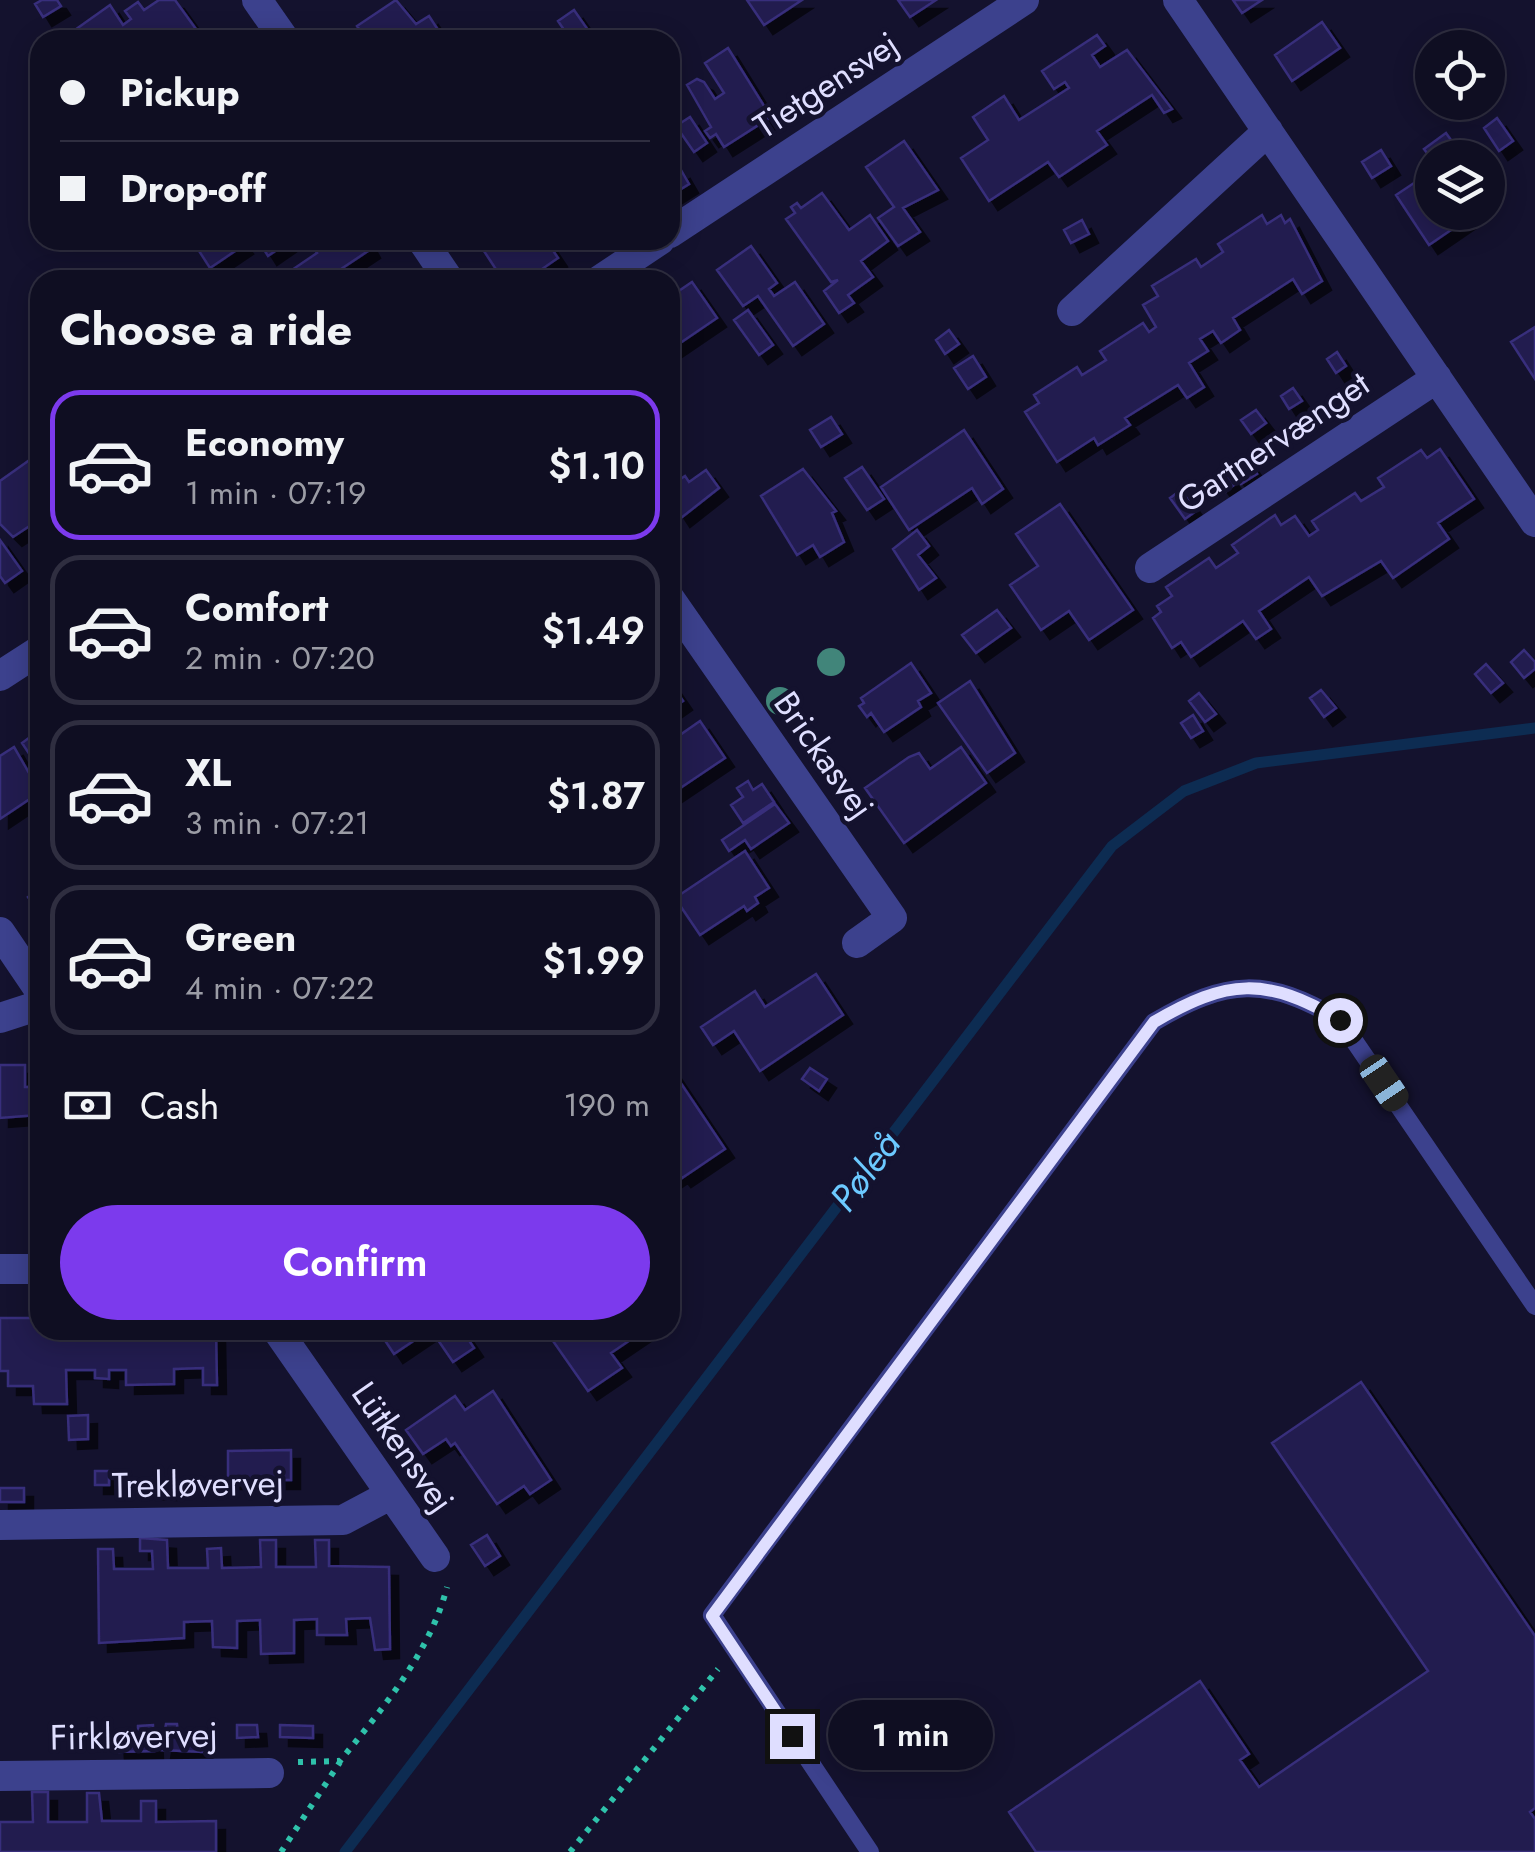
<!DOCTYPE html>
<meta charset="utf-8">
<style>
:root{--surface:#0f0e22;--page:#1d1c2f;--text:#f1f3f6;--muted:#9b9ca5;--line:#2f2e40;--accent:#7c3aed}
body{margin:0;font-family:Jost,sans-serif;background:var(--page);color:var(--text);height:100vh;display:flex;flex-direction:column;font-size:38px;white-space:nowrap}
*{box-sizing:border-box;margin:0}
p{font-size:32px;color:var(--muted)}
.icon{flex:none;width:55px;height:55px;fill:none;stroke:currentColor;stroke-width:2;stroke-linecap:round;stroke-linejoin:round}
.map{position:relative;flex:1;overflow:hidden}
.side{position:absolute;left:30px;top:270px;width:650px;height:1070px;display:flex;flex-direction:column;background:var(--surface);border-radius:30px;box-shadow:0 5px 25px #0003,0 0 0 2px var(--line)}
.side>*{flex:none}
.banner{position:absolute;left:30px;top:30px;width:650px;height:220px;border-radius:30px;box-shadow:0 5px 25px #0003,0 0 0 2px var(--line);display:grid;align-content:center;height:220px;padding:0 30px;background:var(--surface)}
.controls{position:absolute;left:1415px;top:30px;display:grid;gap:20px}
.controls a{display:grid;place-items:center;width:90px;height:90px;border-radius:50%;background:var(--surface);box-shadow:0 5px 25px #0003,0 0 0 2px var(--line);font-size:50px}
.end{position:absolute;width:45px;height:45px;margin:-22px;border:12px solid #dfdeff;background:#111;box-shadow:0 0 0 5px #111}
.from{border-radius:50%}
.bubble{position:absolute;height:70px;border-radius:35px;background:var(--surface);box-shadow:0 5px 25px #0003,0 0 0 2px var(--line);font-size:32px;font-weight:600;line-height:70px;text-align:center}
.car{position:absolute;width:30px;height:60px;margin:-30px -15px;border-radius:12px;box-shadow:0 0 8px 2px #0007;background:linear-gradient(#222 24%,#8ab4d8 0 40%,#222 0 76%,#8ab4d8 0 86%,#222 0)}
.banner b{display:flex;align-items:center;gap:35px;height:95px;font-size:38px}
.banner b+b{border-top:2px solid var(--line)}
.banner i{width:25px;height:25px;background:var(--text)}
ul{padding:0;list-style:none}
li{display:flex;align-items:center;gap:30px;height:150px;margin:0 20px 15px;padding:0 10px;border:5px solid var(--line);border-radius:30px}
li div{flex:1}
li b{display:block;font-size:38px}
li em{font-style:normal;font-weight:600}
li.current{border-color:var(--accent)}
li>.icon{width:90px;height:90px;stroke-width:1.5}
h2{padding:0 30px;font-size:45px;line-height:120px}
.pay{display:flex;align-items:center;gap:25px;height:110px;padding:0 30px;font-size:38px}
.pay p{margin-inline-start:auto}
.action{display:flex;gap:20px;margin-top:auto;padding:20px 30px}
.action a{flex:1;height:115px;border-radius:60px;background:var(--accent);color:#fff;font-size:40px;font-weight:600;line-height:115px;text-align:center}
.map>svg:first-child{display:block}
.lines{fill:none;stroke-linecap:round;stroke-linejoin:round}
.stream{stroke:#0d2c52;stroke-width:11}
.building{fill:#231d4f;stroke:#372f7b;stroke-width:2.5;filter:url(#shadow)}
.path{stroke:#2fc2ab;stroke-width:6;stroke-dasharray:5 8;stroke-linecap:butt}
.lane{stroke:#3c418d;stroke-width:18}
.street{stroke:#3c418d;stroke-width:30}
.tree{fill:#41857a}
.route{stroke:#dfdeff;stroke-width:12}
.labels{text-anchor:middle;stroke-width:9;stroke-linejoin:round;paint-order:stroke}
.street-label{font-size:35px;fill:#dfdeff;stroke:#14122e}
.water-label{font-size:38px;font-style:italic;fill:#6cc9ff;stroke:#14122e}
</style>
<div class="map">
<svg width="1535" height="1852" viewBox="0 0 1535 1852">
<defs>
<filter id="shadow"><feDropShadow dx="9" dy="9" stdDeviation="0" flood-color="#0009"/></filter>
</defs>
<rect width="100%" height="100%" fill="#14122e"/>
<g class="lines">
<!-- stream -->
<path class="stream" d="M 345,1852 L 1112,846 L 1184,791 L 1256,763 L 1535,728"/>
</g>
<!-- building -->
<path class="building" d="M 42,0 L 57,0 L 61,6 L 43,17 L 35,4 Z
M 159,0 L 175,0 L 201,36 L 195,40 L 126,40 L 123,36 L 78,40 L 72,32 L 110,5 L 123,25 L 131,19 L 125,11 L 138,2 L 144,10 Z
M 396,0 L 416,24 L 429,16 L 442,36 L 436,40 L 366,40 L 357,26 Z
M 747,0 L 802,0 L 764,25 Z
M 898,0 L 936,0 L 910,17 Z
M 1233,0 L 1262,0 L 1242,13 Z
M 574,10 L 588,30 L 571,40 L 558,21 Z
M 1322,22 L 1340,48 L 1292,81 L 1275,55 Z
M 1097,35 L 1105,46 L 1092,55 L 1100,67 L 1127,50 L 1172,109 L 1164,113 L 1152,95 L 1097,131 L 1107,145 L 1059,177 L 1048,162 L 989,201 L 961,158 L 988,140 L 973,117 L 1004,96 L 1019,120 L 1069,88 L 1065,82 L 1054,89 L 1042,71 Z
M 728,48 L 771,117 L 724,147 L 716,134 L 710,138 L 705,131 L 711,127 L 687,85 L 697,79 L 704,82 L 715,99 L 724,93 L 705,63 Z
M 690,117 L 707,143 L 694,152 L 676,126 Z
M 1497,118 L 1513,141 L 1499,151 L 1484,128 Z
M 1446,133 L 1456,147 L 1432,160 L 1424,149 Z
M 904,141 L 938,190 L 903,208 L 920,232 L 898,246 L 878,218 L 894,207 L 866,167 Z
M 1381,150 L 1391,166 L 1372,178 L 1362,162 Z
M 681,170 L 689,184 L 670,196 L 670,177 Z
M 1432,171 L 1432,212 L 1467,212 L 1470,217 L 1429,245 L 1396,195 Z
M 822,193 L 849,230 L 870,215 L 888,241 L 861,261 L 873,277 L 848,295 L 854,303 L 839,313 L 824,291 L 838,280 L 831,282 L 786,219 L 795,213 L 791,207 L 797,203 L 801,208 Z
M 1262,215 L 1267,224 L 1281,215 L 1285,223 L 1290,219 L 1322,281 L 1302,294 L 1293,279 L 1233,318 L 1240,330 L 1221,343 L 1213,331 L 1200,339 L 1208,351 L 1189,363 L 1204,387 L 1187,398 L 1178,385 L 1125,418 L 1130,425 L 1098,445 L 1094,438 L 1057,462 L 1025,412 L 1039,403 L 1034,395 L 1077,367 L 1082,375 L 1106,360 L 1100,351 L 1143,323 L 1149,332 L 1156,327 L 1143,305 L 1158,296 L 1152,286 L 1196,259 L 1201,267 L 1223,252 L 1218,244 Z
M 1082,220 L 1089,234 L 1071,243 L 1064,230 Z
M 192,240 L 240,240 L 244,245 L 210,268 Z
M 258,240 L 291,240 L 268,256 Z
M 308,240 L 366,240 L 371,249 L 332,275 L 336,280 L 286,280 L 283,276 L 317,253 Z
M 487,240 L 546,240 L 558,258 L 526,280 L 503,280 L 480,245 Z
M 751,246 L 777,283 L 769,289 L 774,296 L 795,282 L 824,324 L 793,346 L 758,296 L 743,306 L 717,270 Z
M 692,282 L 717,318 L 670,350 L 670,297 Z
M 748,310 L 773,345 L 759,355 L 734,320 Z
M 1535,327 L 1535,379 L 1511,342 Z
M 949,330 L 959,344 L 945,354 L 936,340 Z
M 1337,352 L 1346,366 L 1336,373 L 1327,359 Z
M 973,356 L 986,377 L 968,389 L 954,368 Z
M 1293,388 L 1302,401 L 1289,409 L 1281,396 Z
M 1256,410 L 1266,423 L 1251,434 L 1241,420 Z
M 831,417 L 842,434 L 821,447 L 810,430 Z
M 964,430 L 1003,489 L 982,504 L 972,488 L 909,530 L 881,487 Z
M 1440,449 L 1474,499 L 1438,523 L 1449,539 L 1393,578 L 1381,561 L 1322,596 L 1309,577 L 1259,611 L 1271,629 L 1256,639 L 1243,621 L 1191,657 L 1181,642 L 1172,648 L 1153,618 L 1161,612 L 1157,606 L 1172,596 L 1166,587 L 1209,558 L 1216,568 L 1238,553 L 1232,545 L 1275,515 L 1281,525 L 1295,516 L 1309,536 L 1318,530 L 1312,521 L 1355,493 L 1361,501 L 1384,487 L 1378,478 L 1421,450 L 1427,458 Z
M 31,459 L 40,472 L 40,519 L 13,537 L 0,524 L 0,481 Z
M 1250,464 L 1257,474 L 1241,484 L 1234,474 Z
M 862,467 L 884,499 L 867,510 L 845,478 Z
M 803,469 L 836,511 L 832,513 L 844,542 L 820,557 L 813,545 L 797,555 L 761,496 Z
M 706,470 L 719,488 L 681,518 L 670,501 L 670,486 L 685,476 L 689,482 Z
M 1225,472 L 1235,484 L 1225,492 L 1216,480 Z
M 1181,490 L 1196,511 L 1185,519 L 1170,498 Z
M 1060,504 L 1133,610 L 1089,640 L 1069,611 L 1041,630 L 1010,585 L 1038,566 L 1016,534 Z
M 917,530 L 929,546 L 918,555 L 936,578 L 919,590 L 893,549 Z
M 0,540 L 22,571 L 5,583 L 0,576 Z
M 997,610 L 1011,628 L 976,653 L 962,635 Z
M 1524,650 L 1535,662 L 1535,669 L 1524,678 L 1511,662 Z
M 911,663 L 931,693 L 918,701 L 921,707 L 884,732 L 871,713 L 867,717 L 859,706 L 864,703 L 861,698 Z
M 1486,664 L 1503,683 L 1491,693 L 1475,674 Z
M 970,681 L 1015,753 L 987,773 L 938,703 Z
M 670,682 L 683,701 L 670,710 Z
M 1321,690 L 1336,708 L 1324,717 L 1310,698 Z
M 1199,693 L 1216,714 L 1205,722 L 1189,701 Z
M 1193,715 L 1203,731 L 1191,738 L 1181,723 Z
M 700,721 L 725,758 L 670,795 L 670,742 Z
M 37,732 L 40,736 L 40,770 L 22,743 Z
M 14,747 L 40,792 L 0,819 L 0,756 Z
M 961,747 L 986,783 L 904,843 L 865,788 L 909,757 L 919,753 L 930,769 Z
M 748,781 L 753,790 L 762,784 L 774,802 L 743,823 L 731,805 L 743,797 L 737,788 Z
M 775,804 L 789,823 L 751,849 L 745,840 L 729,851 L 722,840 Z
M 745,851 L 769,888 L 755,897 L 758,903 L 747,911 L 744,906 L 700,935 L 675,898 Z
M 40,889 L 40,902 L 34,906 L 28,897 Z
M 816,974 L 843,1015 L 760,1071 L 734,1031 L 713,1045 L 701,1027 L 755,991 L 765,1007 Z
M 0,1065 L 25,1065 L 25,1087 L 37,1087 L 37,1115 L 0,1118 Z
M 670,1067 L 725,1149 L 682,1178 L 679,1174 L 670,1180 Z
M 810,1068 L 827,1079 L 819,1091 L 802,1079 Z
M 33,1298 L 40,1298 L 40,1330 L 216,1330 L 217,1385 L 203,1385 L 203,1368 L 174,1369 L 174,1384 L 126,1385 L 126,1370 L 109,1370 L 109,1379 L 95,1378 L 95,1370 L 66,1370 L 67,1404 L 34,1404 L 33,1386 L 8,1386 L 8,1371 L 0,1371 L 0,1318 L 34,1318 Z
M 378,1330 L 427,1330 L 428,1331 L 394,1354 Z
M 453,1330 L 462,1330 L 474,1348 L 453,1362 L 438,1340 Z
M 645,1330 L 611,1353 L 622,1368 L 588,1391 L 546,1331 Z
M 1361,1382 L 1535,1636 L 1535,1808 L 1530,1812 L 1535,1819 L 1535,1852 L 1036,1852 L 1009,1812 L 1200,1681 L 1249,1754 L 1240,1760 L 1259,1787 L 1428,1671 L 1272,1443 Z
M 493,1391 L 551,1480 L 530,1494 L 524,1486 L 497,1504 L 455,1443 L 451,1446 L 446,1439 L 423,1454 L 406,1430 L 455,1396 L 465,1410 Z
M 88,1415 L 88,1439 L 69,1440 L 68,1416 Z
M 291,1450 L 291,1480 L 228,1480 L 228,1451 Z
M 95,1471 L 109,1471 L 109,1485 L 95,1485 Z
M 152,1479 L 167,1480 L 167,1491 L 151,1490 Z
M 0,1488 L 24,1488 L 24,1502 L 0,1502 Z
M 487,1535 L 500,1556 L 485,1566 L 471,1545 Z
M 140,1538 L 167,1540 L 168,1568 L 208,1568 L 207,1549 L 221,1548 L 222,1568 L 261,1567 L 260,1540 L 276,1540 L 276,1567 L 316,1567 L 315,1540 L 329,1540 L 329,1566 L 389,1567 L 390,1649 L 375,1650 L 370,1618 L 346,1619 L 347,1635 L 317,1635 L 317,1619 L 294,1620 L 294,1653 L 261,1654 L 260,1620 L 237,1621 L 237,1648 L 213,1647 L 212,1621 L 184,1622 L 184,1638 L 99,1643 L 98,1549 L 113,1549 L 114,1569 L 153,1569 L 152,1551 L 140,1551 Z
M 166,1724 L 177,1724 L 178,1733 L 204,1735 L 203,1752 L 162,1750 Z
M 153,1725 L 154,1751 L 116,1752 L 115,1735 L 138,1735 L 138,1726 Z
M 237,1725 L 257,1725 L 258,1737 L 237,1738 Z
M 280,1725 L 313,1726 L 313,1738 L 280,1737 Z
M 32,1792 L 48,1792 L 48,1822 L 87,1822 L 87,1793 L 99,1793 L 102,1821 L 141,1821 L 141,1801 L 156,1801 L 156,1822 L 216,1821 L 216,1852 L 0,1852 L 0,1822 L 33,1822 Z"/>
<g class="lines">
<!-- path -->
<path class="path" d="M 298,1762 L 340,1761 C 382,1709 430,1653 447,1587
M 281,1852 L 340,1762
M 570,1852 L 718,1669"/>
<!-- lane -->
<path class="lane" d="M 870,1852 L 712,1615 L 1154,1022 C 1227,979 1266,976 1340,1020 L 1535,1306"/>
<!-- street -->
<path class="street" d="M 257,0 L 285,40
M 1178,0 L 1535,522
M 670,233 L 1024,0
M 422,240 L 449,280
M 600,280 L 660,240
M 1072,311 L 1268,131
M 1150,568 L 1437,378
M 670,599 L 892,918 L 857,943
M 0,676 L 40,650
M 0,932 L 40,991
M 0,1018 L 40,1005
M 0,1269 L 40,1269
M 277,1330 L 435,1557
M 0,1525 L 343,1520 L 390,1495
M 0,1776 L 269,1773"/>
</g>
<!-- trees -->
<g class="tree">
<circle cx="831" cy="662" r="14"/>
<circle cx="780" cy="701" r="14"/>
</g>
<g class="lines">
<!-- route -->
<path class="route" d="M 792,1736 L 712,1616 L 1154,1022 C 1227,979 1266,976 1340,1020"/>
</g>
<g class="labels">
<!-- street labels -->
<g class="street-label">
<text transform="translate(826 85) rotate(-33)" y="12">Tietgensvej</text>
<text transform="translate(1273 442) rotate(-34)" y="12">Gartnervænget</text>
<text transform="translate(824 755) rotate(55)" y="12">Brickasvej</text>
<text transform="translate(403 1447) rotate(55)" y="12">Lütkensvej</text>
<text transform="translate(198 1484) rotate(-1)" y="12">Trekløvervej</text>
<text transform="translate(134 1736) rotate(-1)" y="12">Firkløvervej</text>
</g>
<!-- water labels -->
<g class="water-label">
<text transform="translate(865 1171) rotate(-53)" y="13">Pøleå</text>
</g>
</g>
</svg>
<div class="controls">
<a><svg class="icon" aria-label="locate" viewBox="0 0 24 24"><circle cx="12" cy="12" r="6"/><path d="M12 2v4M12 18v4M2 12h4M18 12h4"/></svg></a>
<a><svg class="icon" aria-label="layers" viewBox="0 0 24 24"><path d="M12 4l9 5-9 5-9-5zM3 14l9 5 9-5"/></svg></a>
</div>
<i class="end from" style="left:1340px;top:1020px"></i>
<i class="end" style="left:792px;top:1736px"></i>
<div class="bubble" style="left:828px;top:1700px;width:165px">1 min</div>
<i class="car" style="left:1384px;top:1083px;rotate:146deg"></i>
<div class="banner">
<b><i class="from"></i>Pickup</b>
<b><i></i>Drop-off</b>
</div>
<section class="side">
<h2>Choose a ride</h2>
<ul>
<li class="current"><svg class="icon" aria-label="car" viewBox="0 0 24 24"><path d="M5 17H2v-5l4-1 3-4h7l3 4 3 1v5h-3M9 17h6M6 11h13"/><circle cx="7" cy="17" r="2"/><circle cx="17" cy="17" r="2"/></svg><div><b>Economy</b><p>1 min · 07:19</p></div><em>$1.10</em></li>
<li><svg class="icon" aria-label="car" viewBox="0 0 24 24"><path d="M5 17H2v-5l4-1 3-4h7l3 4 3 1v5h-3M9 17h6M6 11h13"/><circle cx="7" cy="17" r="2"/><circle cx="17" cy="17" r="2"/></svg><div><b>Comfort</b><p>2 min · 07:20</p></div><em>$1.49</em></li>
<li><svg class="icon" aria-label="car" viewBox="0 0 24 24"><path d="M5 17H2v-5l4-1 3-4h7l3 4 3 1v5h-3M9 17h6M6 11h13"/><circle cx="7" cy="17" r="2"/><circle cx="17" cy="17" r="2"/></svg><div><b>XL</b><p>3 min · 07:21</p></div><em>$1.87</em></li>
<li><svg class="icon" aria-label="car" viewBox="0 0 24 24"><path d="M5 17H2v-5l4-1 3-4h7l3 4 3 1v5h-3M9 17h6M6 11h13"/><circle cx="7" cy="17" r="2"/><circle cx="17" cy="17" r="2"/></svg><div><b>Green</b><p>4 min · 07:22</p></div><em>$1.99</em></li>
</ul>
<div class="pay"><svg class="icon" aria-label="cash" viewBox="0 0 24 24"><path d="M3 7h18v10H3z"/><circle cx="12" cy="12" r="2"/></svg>Cash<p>190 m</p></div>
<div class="action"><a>Confirm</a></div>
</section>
</div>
